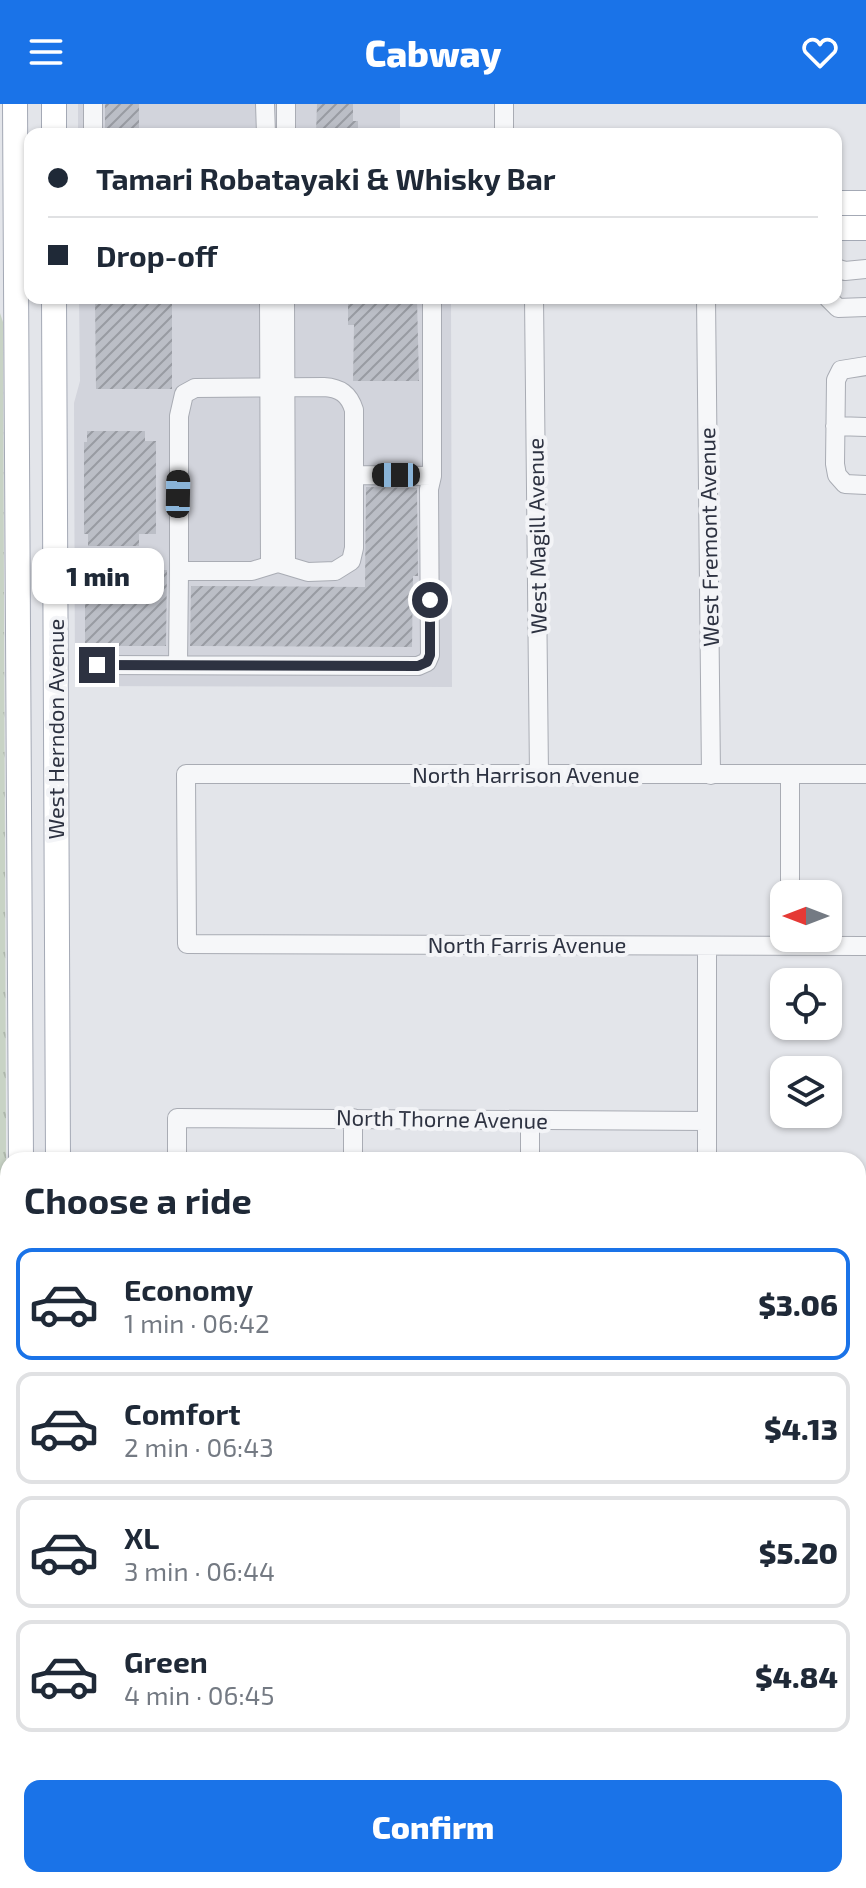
<!DOCTYPE html>
<meta charset="utf-8">
<style>
:root{--surface:#fff;--page:#f2f2f3;--text:#1f2937;--muted:#747a83;--line:#e0e1e3;--accent:#1a73e8}
body{margin:0;font-family:"Exo 2",sans-serif;background:var(--page);color:var(--text);height:100vh;display:flex;flex-direction:column;font-size:30px;white-space:nowrap}
*{box-sizing:border-box;margin:0}
p{font-size:26px;color:var(--muted)}
.icon{flex:none;width:44px;height:44px;fill:none;stroke:currentColor;stroke-width:2;stroke-linecap:round;stroke-linejoin:round}
.map{position:relative;flex:1;overflow:hidden}
.side{position:absolute;left:0px;top:1048px;width:866px;height:736px;display:flex;flex-direction:column;background:var(--surface);border-radius:24px 24px 0 0;box-shadow:0 2px 6px #0004}
.side>*{flex:none}
.hud{position:absolute;left:24px;top:24px;width:818px;height:176px;border-radius:16px;box-shadow:0 2px 6px #0004;display:grid;align-content:center;height:176px;padding:0 24px;background:var(--surface)}
.needle{width:52px;rotate:270deg}
.tools{position:absolute;left:770px;top:776px;display:grid;gap:16px}
.tools a{display:grid;place-items:center;width:72px;height:72px;border-radius:16px;background:var(--surface);box-shadow:0 2px 6px #0004;font-size:40px}
.end{position:absolute;width:36px;height:36px;margin:-18px;border:10px solid #2d3241;background:#fff;box-shadow:0 0 0 4px #fff}
.from{border-radius:50%}
.bubble{position:absolute;height:56px;border-radius:16px;background:var(--surface);box-shadow:0 2px 6px #0004;font-size:26px;font-weight:800;line-height:56px;text-align:center}
.car{position:absolute;width:24px;height:48px;margin:-24px -12px;border-radius:10px;box-shadow:0 0 6px 2px #0007;background:linear-gradient(#222 24%,#8ab4d8 0 40%,#222 0 76%,#8ab4d8 0 86%,#222 0)}
.hud b{display:flex;align-items:center;gap:28px;height:76px;font-size:30px}
.hud b+b{border-top:2px solid var(--line)}
.hud i{width:20px;height:20px;background:var(--text)}
ul{padding:0;list-style:none}
li{display:flex;align-items:center;gap:24px;height:112px;margin:0 16px 12px;padding:0 8px;border:4px solid var(--line);border-radius:16px}
li div{flex:1}
li b{display:block;font-size:30px}
li em{font-style:normal;font-weight:800}
li.selected{border-color:var(--accent)}
li>.icon{width:72px;height:72px;stroke-width:1.5}
h2{padding:0 24px;font-size:36px;line-height:96px}
.primary-button{display:flex;gap:16px;margin-top:auto;padding:16px 24px}
.primary-button a{flex:1;height:92px;border-radius:16px;background:var(--accent);color:#fff;font-size:32px;font-weight:800;line-height:92px;text-align:center}
header{display:flex;justify-content:space-between;align-items:center;height:104px;padding:0 24px;background:var(--accent);color:#fff;font-size:36px;font-weight:800}
.map>svg:first-child{display:block}
.built{fill:#d2d4dc}
.grass{fill:url(#grass-tufts)}
.building{fill:url(#building-hatch)}
.lines{fill:none;stroke-linecap:round;stroke-linejoin:round}
.minor-casing{stroke:#a9acb4;stroke-width:20}
.major-casing{stroke:#a4a9b5;stroke-width:26}
.minor{stroke:#f6f7f9;stroke-width:18}
.major{stroke:#fff;stroke-width:24}
.route{stroke:#2d3241;stroke-width:10}
.labels{text-anchor:middle;stroke-width:8;stroke-linejoin:round;paint-order:stroke}
.street-label{font-size:22px;fill:#2d3241;stroke:#f3f4f7}
</style>
<header><svg class="icon" aria-label="menu" viewBox="0 0 24 24"><path d="M4 6h16M4 12h16M4 18h16"/></svg>Cabway<svg class="icon" aria-label="heart" viewBox="0 0 24 24"><path d="M12 20l-8-8c-3-5 5-10 8-4 3-6 11-1 8 4z"/></svg></header>
<div class="map">
<svg width="866" height="1784" viewBox="0 0 866 1784">
<defs>
<pattern id="grass-tufts" width="24" height="20" patternUnits="userSpaceOnUse" patternTransform="scale(2)"><rect width="24" height="20" fill="#c8d3c5"/><path d="M3 7l-1-3M5 7V3M7 7l1-3M15 17l-1-3M17 17v-4M19 17l1-3" fill="none" stroke="#acb6aa"/></pattern>
<pattern id="building-hatch" width="6" height="6" patternUnits="userSpaceOnUse" patternTransform="scale(2)"><rect width="6" height="6" fill="#bbbec6"/><path d="M-1 1l2-2M0 6l6-6M5 7l2-2" fill="none" stroke="#989ba2"/></pattern>
</defs>
<rect width="100%" height="100%" fill="#e3e5ea"/>
<!-- built -->
<path class="built" d="M 78,0 L 400,0 L 400,30 L 78,30 Z
M 79,194 L 451,194 L 452,583 L 75,582 L 74,299 L 80,277 Z"/>
<!-- grass -->
<path class="grass" d="M 0,209 L 3,218 L 8,1562 L 5,1586 L 5,1687 L 0,1689 Z"/>
<!-- building -->
<path class="building" d="M 105,0 L 139,0 L 139,30 L 105,30 Z
M 317,0 L 353,0 L 353,17 L 358,17 L 358,30 L 316,30 Z
M 95,194 L 172,194 L 172,285 L 96,285 Z
M 348,194 L 417,195 L 419,277 L 353,277 L 354,221 L 348,221 Z
M 87,327 L 145,327 L 145,337 L 156,337 L 156,430 L 139,430 L 139,442 L 88,442 L 88,430 L 84,430 L 84,338 L 87,338 Z
M 366,383 L 417,384 L 418,472 L 413,472 L 412,543 L 190,542 L 191,482 L 365,483 Z
M 85,466 L 167,466 L 166,542 L 85,542 Z"/>
<g class="lines">
<defs>
<path id="minor" d="M 93,0 L 93,30
M 265,0 L 266,30
M 286,0 L 286,30
M 504,0 L 504,30
M 836,164 L 845,167 L 866,165
M 269,194 L 270,460
M 285,194 L 286,460
M 534,194 L 539,671
M 706,194 L 711,671
M 828,194 L 838,204 L 866,203
M 866,262 L 841,266 L 836,276 L 835,360 L 837,371 L 845,380 L 866,381
M 324,283 C 340,284 349,290 354,306 L 354,444 L 351,457 L 335,467 L 308,468 L 278,459 L 252,467 L 179,467 L 179,312 L 184,290 L 195,284 Z
M 835,322 L 866,323
M 355,371 L 432,372
M 97,561 L 418,562 L 427,558 L 430,551 L 429,385 L 432,372 L 432,194
M 178,561 L 179,467
M 866,670 L 186,670 L 187,840 L 866,842
M 790,671 L 790,790
M 707,842 L 707,1056
M 353,1014 L 353,1056
M 530,1016 L 530,1056
M 177,1056 L 177,1014 L 707,1017
M 0,1722 L 8,1722
M 858,1738 L 866,1738
M 0,1754 L 8,1754
M 527,1776 L 527,1784
M 705,1776 L 705,1784
M 346,1784 L 347,1776"/>
<path id="major" d="M 15,0 L 21,1056
M 54,0 L 54,30
M 836,99 L 866,99
M 836,124 L 866,124
M 54,194 L 58,1056
M 24,1776 L 24,1784
M 61,1784 L 61,1776"/>
</defs>
<!-- minor casing -->
<use href="#minor" class="minor-casing"/>
<!-- major casing -->
<use href="#major" class="major-casing"/>
<!-- minor -->
<use href="#minor" class="minor"/>
<!-- major -->
<use href="#major" class="major"/>
</g>
<g class="lines">
<!-- route -->
<path class="route" d="M 97,561 L 418,562 L 427,558 L 430,551 L 430,496"/>
</g>
<g class="labels">
<!-- street labels -->
<g class="street-label">
<text transform="translate(537 432) rotate(-91)" y="8">West Magill Avenue</text>
<text transform="translate(709 433) rotate(-91)" y="8">West Fremont Avenue</text>
<text transform="translate(56 625) rotate(-90)" y="8">West Herndon Avenue</text>
<text x="526" y="679">North Harrison Avenue</text>
<text x="527" y="849">North Farris Avenue</text>
<text transform="translate(442 1015) rotate(1)" y="8">North Thorne Avenue</text>
</g>
</g>
</svg>
<div class="tools">
<a><svg class="needle" viewBox="-14 -14 28 28"><path d="M0-13l5 13h-10z" fill="#e53935"/><path d="M0 13l5-13h-10z" fill="#747a83"/></svg></a>
<a><svg class="icon" aria-label="locate" viewBox="0 0 24 24"><circle cx="12" cy="12" r="6"/><path d="M12 2v4M12 18v4M2 12h4M18 12h4"/></svg></a>
<a><svg class="icon" aria-label="layers" viewBox="0 0 24 24"><path d="M12 4l9 5-9 5-9-5zM3 14l9 5 9-5"/></svg></a>
</div>
<i class="end from" style="left:430px;top:496px"></i>
<i class="end" style="left:97px;top:561px"></i>
<div class="bubble" style="left:32px;top:444px;width:132px">1 min</div>
<i class="car" style="left:396px;top:371px;rotate:270deg"></i>
<i class="car" style="left:178px;top:390px;rotate:1deg"></i>
<div class="hud">
<b><i class="from"></i>Tamari Robatayaki &amp; Whisky Bar</b>
<b><i></i>Drop-off</b>
</div>
<section class="side">
<h2>Choose a ride</h2>
<ul>
<li class="selected"><svg class="icon" aria-label="car" viewBox="0 0 24 24"><path d="M5 17H2v-5l4-1 3-4h7l3 4 3 1v5h-3M9 17h6M6 11h13"/><circle cx="7" cy="17" r="2"/><circle cx="17" cy="17" r="2"/></svg><div><b>Economy</b><p>1 min · 06:42</p></div><em>$3.06</em></li>
<li><svg class="icon" aria-label="car" viewBox="0 0 24 24"><path d="M5 17H2v-5l4-1 3-4h7l3 4 3 1v5h-3M9 17h6M6 11h13"/><circle cx="7" cy="17" r="2"/><circle cx="17" cy="17" r="2"/></svg><div><b>Comfort</b><p>2 min · 06:43</p></div><em>$4.13</em></li>
<li><svg class="icon" aria-label="car" viewBox="0 0 24 24"><path d="M5 17H2v-5l4-1 3-4h7l3 4 3 1v5h-3M9 17h6M6 11h13"/><circle cx="7" cy="17" r="2"/><circle cx="17" cy="17" r="2"/></svg><div><b>XL</b><p>3 min · 06:44</p></div><em>$5.20</em></li>
<li><svg class="icon" aria-label="car" viewBox="0 0 24 24"><path d="M5 17H2v-5l4-1 3-4h7l3 4 3 1v5h-3M9 17h6M6 11h13"/><circle cx="7" cy="17" r="2"/><circle cx="17" cy="17" r="2"/></svg><div><b>Green</b><p>4 min · 06:45</p></div><em>$4.84</em></li>
</ul>
<div class="primary-button"><a>Confirm</a></div>
</section>
</div>
